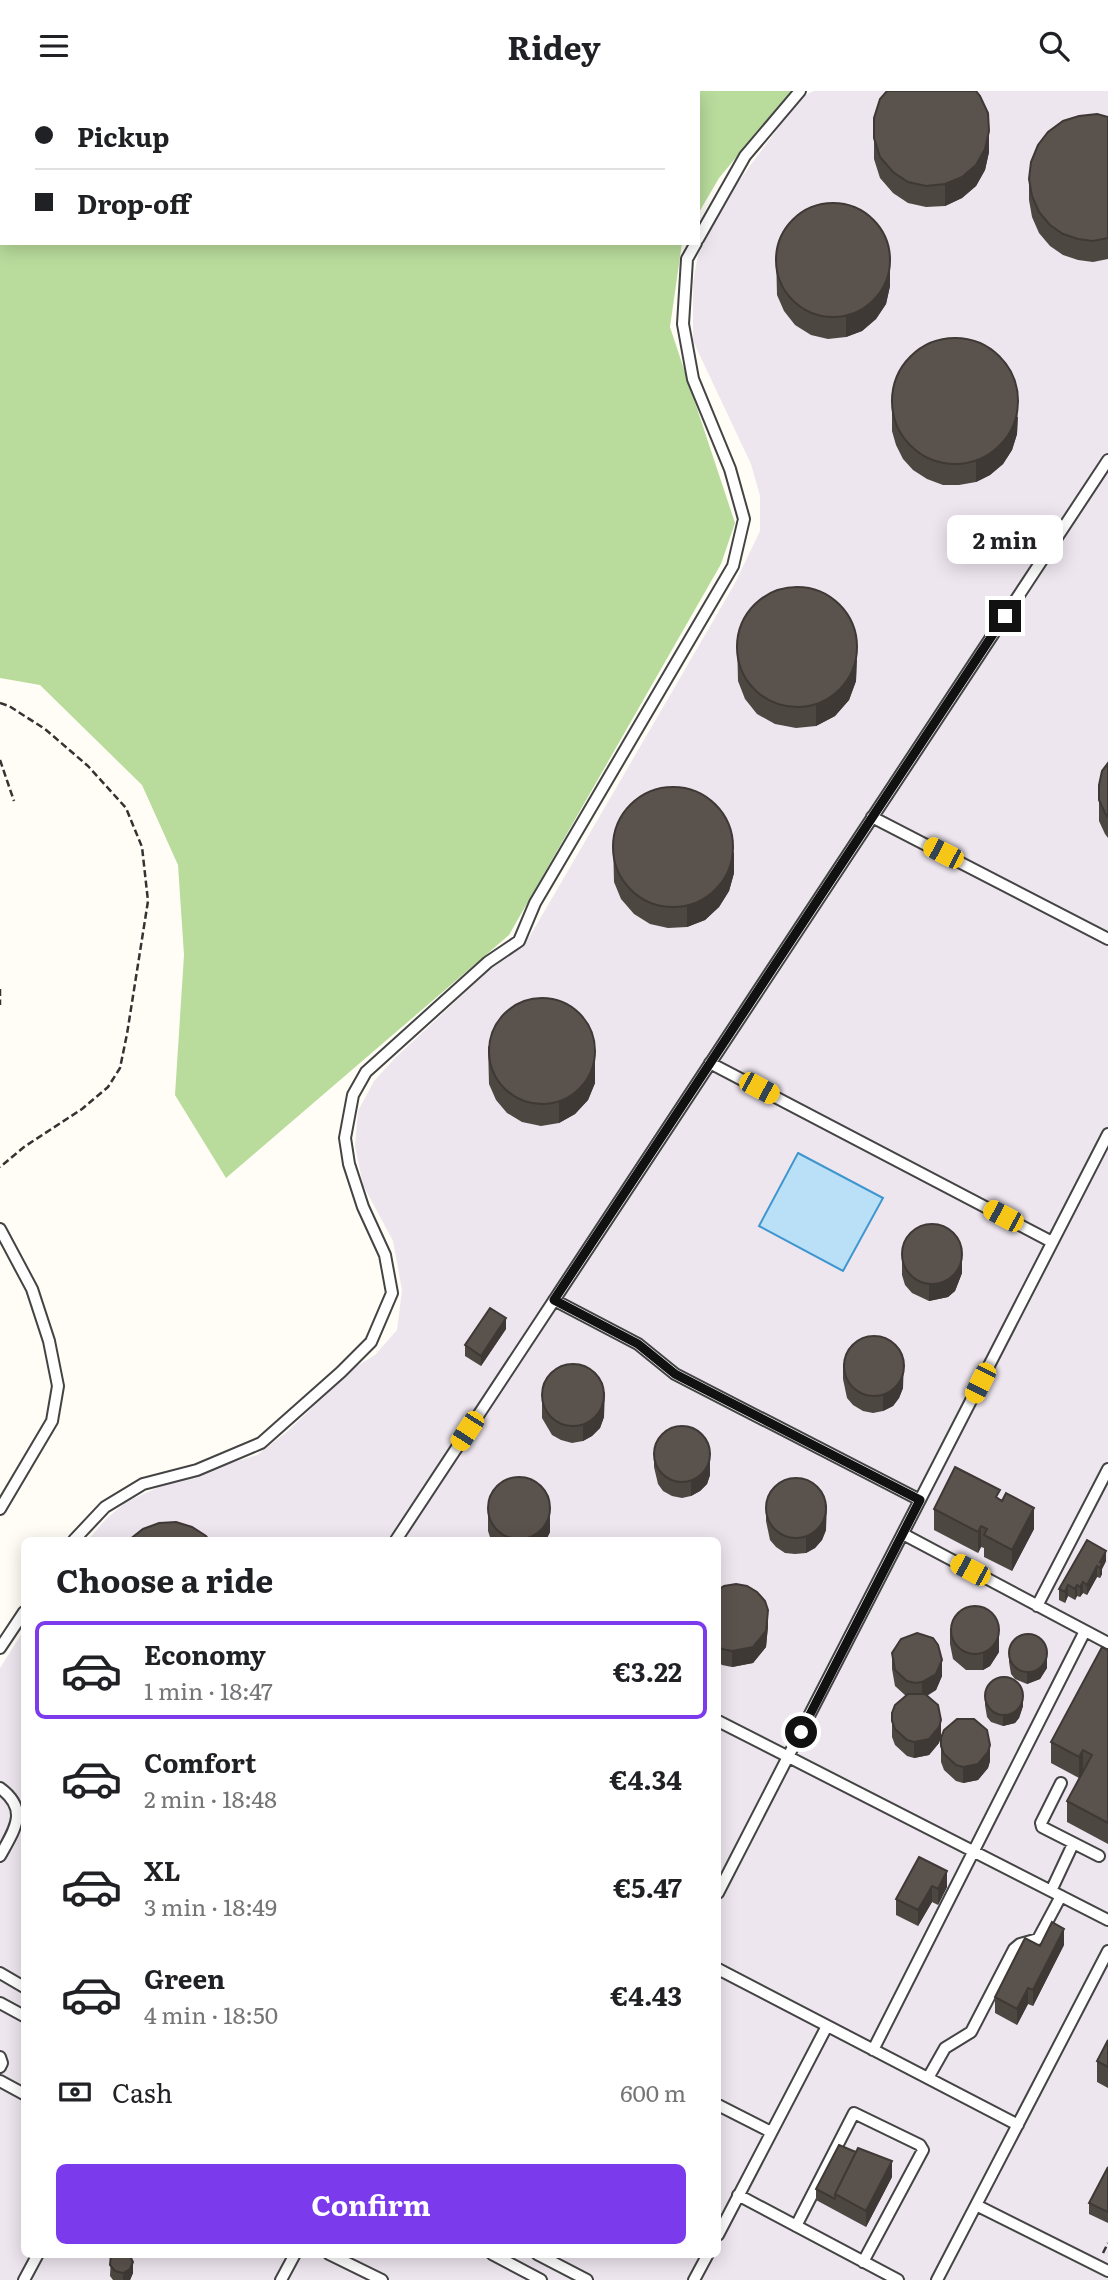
<!DOCTYPE html>
<meta charset="utf-8">
<style>
:root{--surface:#fff;--page:#f2f2f2;--text:#202124;--muted:#757577;--line:#e0e0e0;--accent:#7c3aed}
body{margin:0;font-family:Literata,serif;background:var(--page);color:var(--text);height:100vh;display:flex;flex-direction:column;font-size:26px;white-space:nowrap}
*{box-sizing:border-box;margin:0}
p{font-size:23px;color:var(--muted)}
.icon{flex:none;width:38px;height:38px;fill:none;stroke:currentColor;stroke-width:2;stroke-linecap:round;stroke-linejoin:round}
.map{position:relative;flex:1;overflow:hidden}
.side{position:absolute;left:21px;top:1446px;width:700px;height:721px;display:flex;flex-direction:column;background:var(--surface);border-radius:10px;box-shadow:0 4px 18px #0003}
.side>*{flex:none}
.banner{position:absolute;left:0px;top:0px;width:700px;height:154px;box-shadow:0 4px 18px #0003;display:grid;align-content:center;height:154px;padding:0 35px;background:var(--surface)}
.end{position:absolute;width:32px;height:32px;margin:-16px;border:9px solid #111;background:#fff;box-shadow:0 0 0 4px #fff}
.from{border-radius:50%}
.bubble{position:absolute;height:49px;border-radius:10px;background:var(--surface);box-shadow:0 4px 18px #0003;font-size:23px;font-weight:700;line-height:49px;text-align:center}
.car{position:absolute;width:21px;height:42px;margin:-21px -10px;border-radius:9px;box-shadow:0 0 5px 2px #0007;background:linear-gradient(#f5c518 24%,#345 0 40%,#f5c518 0 76%,#345 0 86%,#f5c518 0)}
.banner b{display:flex;align-items:center;gap:24px;height:66px;font-size:26px}
.banner b+b{border-top:2px solid var(--line)}
.banner i{width:18px;height:18px;background:var(--text)}
ul{padding:0;list-style:none}
li{display:flex;align-items:center;gap:21px;height:98px;margin:0 14px 10px;padding:0 21px;border:4px solid transparent;border-radius:10px}
li div{flex:1}
li b{display:block;font-size:26px}
li em{font-style:normal;font-weight:700}
li.selected{border-color:var(--accent)}
li>.icon{width:63px;height:63px;stroke-width:1.5}
h2{padding:0 35px;font-size:32px;line-height:84px}
.pay{display:flex;align-items:center;gap:18px;height:77px;padding:0 35px;font-size:26px}
.pay p{margin-inline-start:auto}
.primary-button{display:flex;gap:14px;margin-top:auto;padding:14px 35px}
.primary-button a{flex:1;height:80px;border-radius:10px;background:var(--accent);color:#fff;font-size:28px;font-weight:700;line-height:80px;text-align:center}
header{display:flex;justify-content:space-between;align-items:center;height:91px;padding:0 35px;background:var(--surface);font-size:32px;font-weight:700}
.map>svg:first-child{display:block}
.industrial{fill:#eee6ef}
.forest{fill:#b9dc9c}
.water{fill:#b9e0f7;stroke:#3f96cf;stroke-width:2}
.lines{fill:none;stroke-linecap:round;stroke-linejoin:round}
.service-casing{stroke:#444;stroke-width:14}
.path{stroke:#333;stroke-width:2.5;stroke-dasharray:7 3.5;stroke-linecap:butt}
.service{stroke:#fff;stroke-width:10}
.wall{fill:#4d4742}
.shaded-wall{fill:#3f3936}
.building{fill:#5a524d;stroke:#3f3936;stroke-width:2}
.route{stroke:#111;stroke-width:9}
</style>
<header><svg class="icon" aria-label="menu" viewBox="0 0 24 24"><path d="M4 6h16M4 12h16M4 18h16"/></svg>Ridey<svg class="icon" aria-label="search" viewBox="0 0 24 24"><circle cx="10" cy="10" r="6"/><path d="M15 15l6 6"/></svg></header>
<div class="map">
<svg width="1108" height="2189" viewBox="0 0 1108 2189">
<rect width="100%" height="100%" fill="#fffdf5"/>
<!-- industrial -->
<path class="industrial" d="M 814,0 L 1108,0 L 1108,2189 L 0,2189 L 0,1577 L 24,1539 L 24,2163 L 718,2163 L 718,1449 L 88,1449 L 106,1428 L 126,1411 L 172,1390 L 257,1364 L 288,1340 L 352,1278 L 375,1264 L 397,1239 L 402,1199 L 393,1150 L 363,1094 L 355,1055 L 358,1020 L 374,990 L 395,967 L 483,885 L 530,845 L 734,494 L 760,440 L 760,405 L 751,373 L 693,250 L 693,191 L 698,164 L 724,110 L 801,6 Z"/>
<!-- forest -->
<path class="forest" d="M 0,0 L 791,0 L 719,87 L 698,123 L 698,2 L 2,2 L 2,152 L 682,152 L 670,236 L 735,432 L 721,473 L 509,844 L 226,1087 L 175,1004 L 184,864 L 178,774 L 142,694 L 40,594 L 0,587 Z"/>
<!-- water -->
<path class="water" d="M 798,1062 L 883,1107 L 843,1180 L 759,1135 Z"/>
<g class="lines">
<defs>
<path id="service" d="M 698,148 L 745,65 L 800,0
M 872,726 L 1108,848
M 710,972 L 1052,1151
M 0,1138 L 32,1198 L 49,1250 L 58,1295 L 52,1330 L 0,1418
M 554,1209 L 638,1253 L 675,1283 L 920,1409
M 903,1443 L 1108,1552
M 74,1449 L 105,1416 L 143,1393 L 197,1379 L 261,1352 L 341,1281 L 371,1251 L 392,1202 L 385,1164 L 363,1116 L 349,1073 L 345,1047 L 353,1004 L 366,981 L 488,871 L 519,850 L 535,812 L 733,475 L 744,428 L 730,378 L 693,288 L 683,233 L 687,168 L 696,152
M 396,1449 L 1108,369
M 1037,1515 L 1108,1378
M 0,1557 L 24,1521
M 718,1630 L 1108,1829
M 1061,1692 L 1041,1732 L 1042,1736 L 1099,1765
M 0,1697 C 30,1719 14,1739 0,1765
M 1051,1800 L 1073,1753
M 718,1802 L 1108,1043
M 718,1878 L 1018,2034
M 0,1882 L 24,1896
M 0,1912 L 24,1925
M 873,1959 L 1085,1540
M 0,1966 L 2,1972 L 0,1976
M 928,1987 L 945,1957 L 971,1941 L 1014,1858 L 1020,1853 L 1038,1848 L 1061,1805
M 0,1990 L 24,2003
M 718,2014 L 771,2041
M 738,2104 L 898,2189
M 976,2114 L 1108,2180
M 796,2135 L 854,2022 L 920,2054 L 923,2059 L 863,2171
M 718,2144 L 827,1935
M 329,2163 L 382,2189
M 492,2163 L 541,2189
M 537,2163 L 587,2189
M 24,2189 L 38,2163
M 281,2189 L 295,2163
M 694,2189 L 708,2163
M 937,2189 L 1108,1860"/>
</defs>
<!-- service casing -->
<use href="#service" class="service-casing"/>
<!-- path -->
<path class="path" d="M 0,612 L 9,615 L 45,638 L 88,675 L 126,717 L 142,756 L 148,810 L 127,943 L 120,977 L 108,996 L 82,1018 L 24,1056 L 0,1076
M 0,669 L 14,710
M 0,898 L 0,914
M 1103,2162 L 1108,2152"/>
<!-- service -->
<use href="#service" class="service"/>
</g>
<!-- wall -->
<path class="wall" d="M 1108,26 L 1108,168 L 1093,171 L 1078,169 L 1063,164 L 1050,155 L 1039,142 L 1032,126 L 1029,109 L 1029,88 Z
M 874,27 L 989,61 L 985,79 L 976,95 L 962,107 L 945,115 L 926,116 L 908,112 L 893,102 L 880,87 L 874,68 Z
M 776,164 L 890,195 L 886,213 L 876,228 L 862,240 L 846,246 L 828,248 L 811,244 L 795,234 L 784,220 L 777,204 Z
M 892,303 L 1018,326 L 1017,343 L 1012,359 L 1003,373 L 990,384 L 976,391 L 959,394 L 943,394 L 927,388 L 913,379 L 903,368 L 896,354 L 892,340 Z
M 737,550 L 857,569 L 856,590 L 849,609 L 835,625 L 816,635 L 796,637 L 775,633 L 757,623 L 745,608 L 738,590 Z
M 1108,672 L 1108,747 L 1105,743 L 1099,730 L 1099,694 Z
M 613,751 L 734,782 L 729,800 L 719,816 L 705,829 L 687,836 L 668,837 L 650,833 L 634,823 L 621,808 L 614,791 Z
M 488,955 L 595,973 L 595,992 L 588,1009 L 575,1023 L 559,1032 L 541,1035 L 522,1031 L 507,1022 L 496,1009 L 489,993 Z
M 902,1158 L 962,1182 L 955,1200 L 948,1206 L 929,1210 L 912,1202 L 905,1194 L 902,1184 Z
M 506,1238 L 481,1275 L 465,1265 L 465,1254 Z
M 843,1272 L 903,1297 L 899,1307 L 893,1315 L 883,1320 L 873,1322 L 863,1320 L 853,1314 L 847,1307 L 843,1288 Z
M 542,1311 L 604,1326 L 600,1337 L 592,1345 L 583,1350 L 572,1352 L 561,1349 L 552,1344 L 542,1327 Z
M 710,1358 L 710,1384 L 707,1393 L 700,1400 L 691,1405 L 682,1407 L 672,1405 L 663,1400 L 658,1393 L 654,1376 L 654,1360 Z
M 1000,1409 L 1034,1438 L 1012,1480 L 984,1466 L 984,1457 L 981,1456 L 978,1462 L 934,1439 L 934,1418 Z
M 766,1414 L 826,1439 L 822,1449 L 815,1457 L 806,1462 L 795,1463 L 785,1462 L 776,1456 L 770,1449 L 766,1430 Z
M 488,1424 L 550,1430 L 550,1441 L 546,1449 L 491,1449 L 488,1440 Z
M 1106,1470 L 1102,1478 L 1102,1483 L 1100,1487 L 1097,1486 L 1087,1504 L 1083,1502 L 1080,1506 L 1077,1505 L 1075,1509 L 1068,1505 L 1065,1512 L 1059,1509 L 1059,1498 Z
M 718,1499 L 768,1535 L 766,1556 L 753,1572 L 732,1576 L 722,1574 L 718,1571 Z
M 950,1537 L 999,1561 L 990,1575 L 983,1579 L 966,1579 L 953,1568 L 950,1553 Z
M 1108,1559 L 1108,1753 L 1067,1731 L 1067,1710 L 1079,1687 L 1051,1672 L 1051,1651 Z
M 1009,1561 L 1047,1577 L 1040,1588 L 1027,1593 L 1015,1588 L 1011,1583 L 1009,1571 Z
M 892,1562 L 942,1585 L 936,1599 L 927,1605 L 941,1645 L 939,1652 L 929,1664 L 914,1667 L 907,1665 L 895,1654 L 892,1646 L 892,1622 L 906,1605 L 895,1595 L 892,1578 Z
M 985,1603 L 1023,1615 L 1019,1627 L 1015,1632 L 1003,1635 L 991,1631 L 987,1626 L 985,1614 Z
M 941,1647 L 990,1670 L 988,1677 L 978,1689 L 963,1692 L 956,1690 L 944,1679 L 941,1671 Z
M 919,1766 L 947,1796 L 938,1814 L 932,1811 L 918,1835 L 896,1824 L 896,1808 Z
M 1064,1854 L 1033,1915 L 1028,1913 L 1017,1934 L 995,1922 L 995,1906 L 1040,1855 Z
M 1108,1949 L 1108,1997 L 1097,1991 L 1097,1970 Z
M 1108,2076 L 1108,2132 L 1089,2123 L 1089,2112 Z
M 892,2086 L 866,2136 L 816,2109 L 816,2098 Z
M 110,2163 L 129,2163 L 133,2182 L 130,2189 L 113,2189 L 110,2185 L 111,2164 Z"/>
<!-- shaded-wall -->
<path class="shaded-wall" d="M 989,40 L 989,61 L 985,79 L 976,95 L 962,107 L 945,115 L 945,93 Z
M 890,174 L 890,195 L 886,213 L 876,228 L 862,240 L 846,246 L 846,225 Z
M 1018,305 L 1017,343 L 1012,359 L 1003,373 L 990,384 L 976,391 L 976,370 Z
M 857,548 L 856,590 L 849,609 L 835,625 L 816,635 L 816,613 Z
M 734,761 L 734,782 L 729,800 L 719,816 L 705,829 L 687,836 L 687,815 Z
M 595,952 L 595,992 L 588,1009 L 575,1023 L 559,1032 L 559,1011 Z
M 962,1166 L 962,1182 L 955,1200 L 948,1206 L 929,1210 L 929,1194 Z
M 506,1227 L 506,1238 L 481,1275 L 481,1265 Z
M 904,1270 L 903,1297 L 899,1307 L 893,1315 L 883,1320 L 883,1304 Z
M 605,1300 L 604,1326 L 600,1337 L 592,1345 L 583,1350 L 583,1334 Z
M 710,1368 L 710,1384 L 707,1393 L 700,1400 L 691,1405 L 691,1389 Z
M 827,1413 L 826,1439 L 822,1449 L 815,1457 L 806,1462 L 806,1446 Z
M 550,1414 L 550,1441 L 546,1449 L 528,1449 L 528,1447 Z
M 1034,1417 L 1034,1438 L 1012,1480 L 1012,1459 Z
M 981,1435 L 981,1456 L 978,1462 L 978,1441 Z
M 1106,1460 L 1106,1470 L 1102,1478 L 1102,1483 L 1100,1487 L 1100,1471 Z
M 1097,1475 L 1097,1486 L 1087,1504 L 1087,1494 Z
M 1083,1491 L 1083,1502 L 1080,1506 L 1080,1496 Z
M 1068,1494 L 1068,1505 L 1065,1512 L 1065,1501 Z
M 1077,1494 L 1077,1505 L 1075,1509 L 1075,1498 Z
M 768,1519 L 768,1535 L 766,1556 L 753,1572 L 732,1576 L 732,1560 Z
M 999,1545 L 999,1561 L 990,1575 L 983,1579 L 983,1563 Z
M 1047,1567 L 1047,1577 L 1040,1588 L 1027,1593 L 1027,1582 Z
M 942,1569 L 942,1585 L 936,1599 L 922,1607 L 922,1591 Z
M 1023,1604 L 1023,1615 L 1019,1627 L 1015,1632 L 1003,1635 L 1003,1625 Z
M 941,1629 L 941,1645 L 939,1652 L 929,1664 L 914,1667 L 914,1651 Z
M 990,1654 L 990,1670 L 988,1677 L 978,1689 L 963,1692 L 963,1676 Z
M 1083,1659 L 1083,1680 L 1079,1687 L 1079,1666 Z
M 947,1780 L 947,1796 L 938,1814 L 938,1798 Z
M 932,1795 L 932,1811 L 918,1835 L 918,1819 Z
M 1064,1838 L 1064,1854 L 1033,1915 L 1033,1899 Z
M 1028,1897 L 1028,1913 L 1017,1934 L 1017,1918 Z
M 892,2070 L 892,2086 L 866,2136 L 866,2120 Z
M 133,2171 L 133,2182 L 130,2189 L 123,2189 L 123,2182 Z"/>
<!-- building -->
<path class="building" d="M 887,0 L 976,0 L 980,5 L 988,22 L 989,40 L 985,58 L 976,74 L 962,86 L 945,93 L 926,95 L 908,91 L 893,81 L 880,66 L 874,47 L 874,27 L 880,8 Z
M 1097,23 L 1108,26 L 1108,147 L 1093,150 L 1078,148 L 1063,143 L 1050,134 L 1039,121 L 1032,105 L 1029,88 L 1031,71 L 1038,54 L 1048,41 L 1063,30 L 1079,25 Z
M776 169a57 57 0 1 1 114 0a57 57 0 1 1-114 0Z
M892 310a63 63 0 1 1 126 0a63 63 0 1 1-126 0Z
M737 556a60 60 0 1 1 120 0a60 60 0 1 1-120 0Z
M 1108,672 L 1108,726 L 1105,722 L 1099,709 L 1099,694 L 1102,680 Z
M613 756a60 60 0 1 1 120 0a60 60 0 1 1-120 0Z
M489 960a53 53 0 1 1 106 0a53 53 0 1 1-106 0Z
M902 1163a30 30 0 1 1 60 0a30 30 0 1 1-60 0Z
M 490,1217 L 506,1227 L 481,1265 L 465,1254 Z
M844 1275a30 30 0 1 1 60 0a30 30 0 1 1-60 0Z
M542 1304a31 31 0 1 1 62 0a31 31 0 1 1-62 0Z
M654 1363a28 28 0 1 1 56 0a28 28 0 1 1-56 0Z
M 955,1376 L 1000,1399 L 996,1406 L 1002,1410 L 1006,1402 L 1034,1417 L 1012,1459 L 984,1444 L 987,1438 L 981,1435 L 978,1441 L 934,1418 Z
M488 1417a31 31 0 1 1 62 0a31 31 0 1 1-62 0Z
M766 1417a30 30 0 1 1 60 0a30 30 0 1 1-60 0Z
M 176,1431 L 192,1436 L 206,1445 L 209,1449 L 129,1449 L 143,1438 L 159,1432 Z
M 1087,1449 L 1106,1460 L 1100,1471 L 1102,1472 L 1100,1477 L 1097,1475 L 1087,1494 L 1083,1491 L 1080,1496 L 1077,1494 L 1075,1498 L 1068,1494 L 1065,1501 L 1059,1498 Z
M 736,1493 L 747,1495 L 757,1501 L 765,1510 L 768,1519 L 766,1540 L 753,1556 L 732,1560 L 722,1558 L 718,1555 L 718,1499 L 724,1495 Z
M951 1539a24 24 0 1 1 48 0a24 24 0 1 1-48 0Z
M 917,1542 L 933,1547 L 938,1554 L 942,1569 L 936,1583 L 922,1591 L 915,1592 L 907,1590 L 895,1579 L 892,1562 L 901,1548 Z
M1009 1562a19 19 0 1 1 38 0a19 19 0 1 1-38 0Z
M 1102,1556 L 1108,1559 L 1108,1732 L 1067,1710 L 1092,1664 L 1083,1659 L 1079,1666 L 1051,1651 Z
M985 1605a19 19 0 1 1 38 0a19 19 0 1 1-38 0Z
M 908,1603 L 925,1603 L 938,1614 L 941,1629 L 939,1636 L 929,1648 L 914,1651 L 907,1649 L 895,1638 L 892,1630 L 892,1622 L 895,1614 Z
M 957,1628 L 974,1628 L 987,1639 L 990,1654 L 988,1661 L 978,1673 L 963,1676 L 956,1674 L 944,1663 L 941,1655 L 941,1647 L 944,1639 Z
M 919,1766 L 947,1780 L 938,1798 L 932,1795 L 918,1819 L 896,1808 Z
M 1052,1831 L 1064,1838 L 1033,1899 L 1028,1897 L 1017,1918 L 995,1906 L 1025,1847 L 1040,1855 Z
M 1108,1949 L 1108,1976 L 1097,1970 Z
M 839,2054 L 856,2061 L 835,2103 L 835,2108 L 816,2098 Z
M 858,2057 L 892,2070 L 866,2120 L 835,2103 Z
M 1108,2076 L 1108,2121 L 1089,2112 Z
M 111,2163 L 129,2163 L 133,2171 L 130,2178 L 123,2182 L 115,2180 L 110,2174 Z"/>
<g class="lines">
<!-- route -->
<path class="route" d="M 801,1641 L 920,1409 L 675,1283 L 638,1253 L 554,1209 L 1005,525"/>
</g>
</svg>
<i class="end from" style="left:801px;top:1641px"></i>
<i class="end" style="left:1005px;top:525px"></i>
<div class="bubble" style="left:947px;top:424px;width:116px">2 min</div>
<i class="car" style="left:943px;top:762px;rotate:297deg"></i>
<i class="car" style="left:759px;top:997px;rotate:118deg"></i>
<i class="car" style="left:1003px;top:1125px;rotate:298deg"></i>
<i class="car" style="left:980px;top:1292px;rotate:207deg"></i>
<i class="car" style="left:467px;top:1340px;rotate:213deg"></i>
<i class="car" style="left:970px;top:1479px;rotate:298deg"></i>
<div class="banner">
<b><i class="from"></i>Pickup</b>
<b><i></i>Drop-off</b>
</div>
<section class="side">
<h2>Choose a ride</h2>
<ul>
<li class="selected"><svg class="icon" aria-label="car" viewBox="0 0 24 24"><path d="M5 17H2v-5l4-1 3-4h7l3 4 3 1v5h-3M9 17h6M6 11h13"/><circle cx="7" cy="17" r="2"/><circle cx="17" cy="17" r="2"/></svg><div><b>Economy</b><p>1 min · 18:47</p></div><em>€3.22</em></li>
<li><svg class="icon" aria-label="car" viewBox="0 0 24 24"><path d="M5 17H2v-5l4-1 3-4h7l3 4 3 1v5h-3M9 17h6M6 11h13"/><circle cx="7" cy="17" r="2"/><circle cx="17" cy="17" r="2"/></svg><div><b>Comfort</b><p>2 min · 18:48</p></div><em>€4.34</em></li>
<li><svg class="icon" aria-label="car" viewBox="0 0 24 24"><path d="M5 17H2v-5l4-1 3-4h7l3 4 3 1v5h-3M9 17h6M6 11h13"/><circle cx="7" cy="17" r="2"/><circle cx="17" cy="17" r="2"/></svg><div><b>XL</b><p>3 min · 18:49</p></div><em>€5.47</em></li>
<li><svg class="icon" aria-label="car" viewBox="0 0 24 24"><path d="M5 17H2v-5l4-1 3-4h7l3 4 3 1v5h-3M9 17h6M6 11h13"/><circle cx="7" cy="17" r="2"/><circle cx="17" cy="17" r="2"/></svg><div><b>Green</b><p>4 min · 18:50</p></div><em>€4.43</em></li>
</ul>
<div class="pay"><svg class="icon" aria-label="cash" viewBox="0 0 24 24"><path d="M3 7h18v10H3z"/><circle cx="12" cy="12" r="2"/></svg>Cash<p>600 m</p></div>
<div class="primary-button"><a>Confirm</a></div>
</section>
</div>
